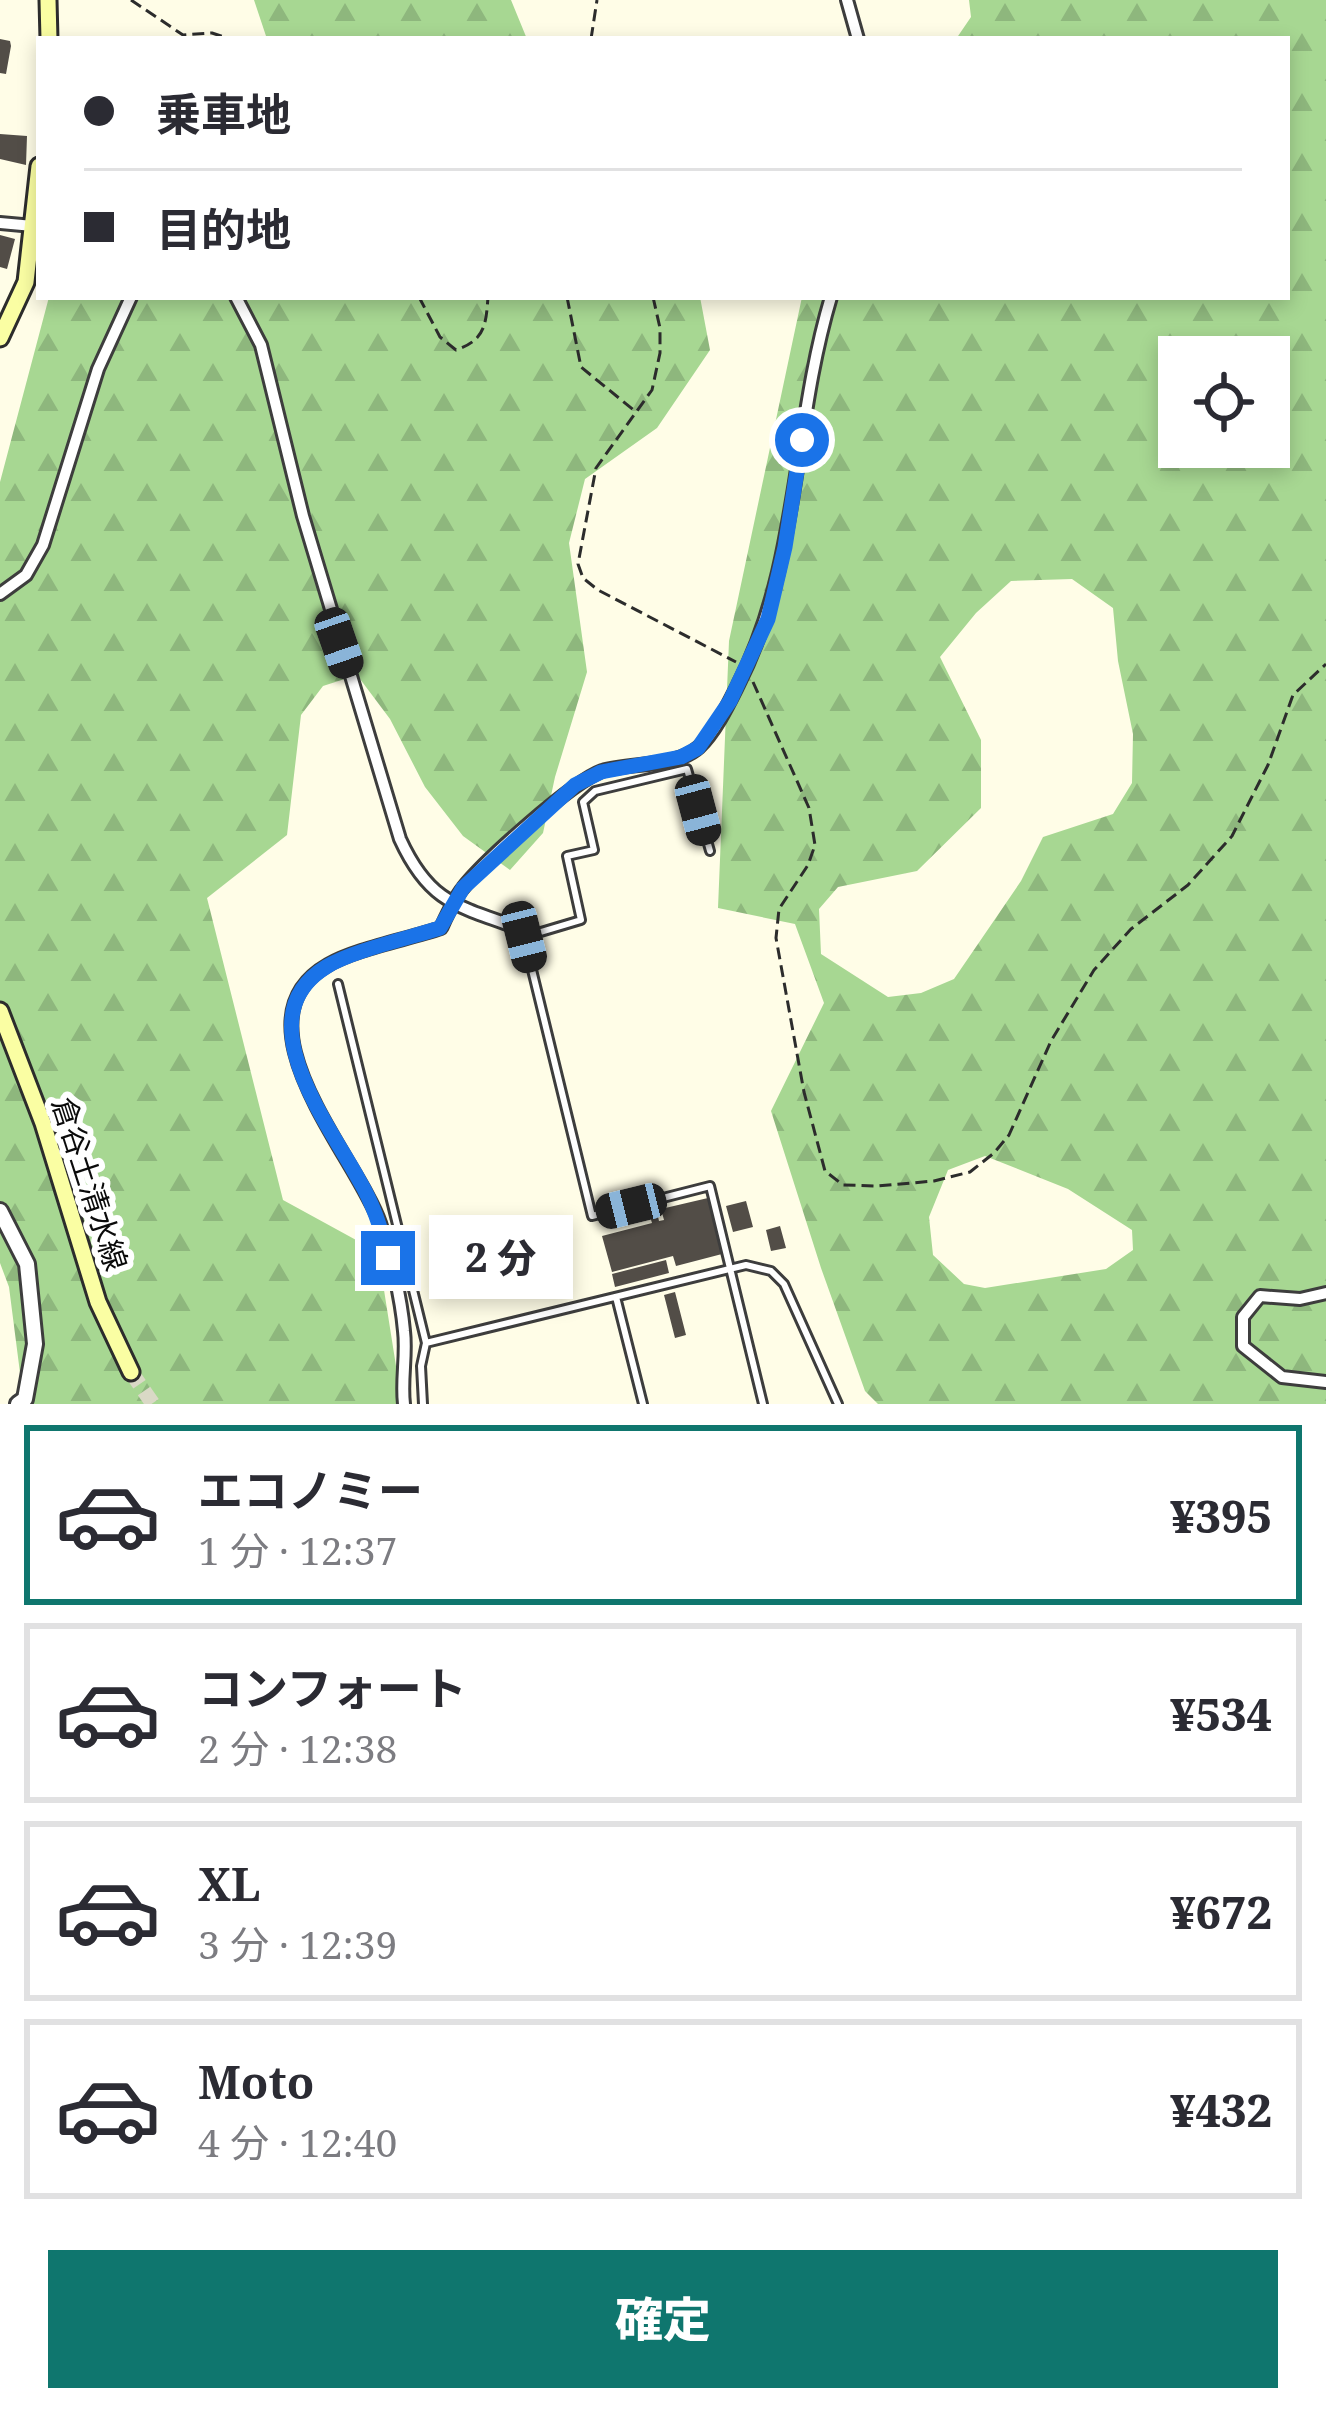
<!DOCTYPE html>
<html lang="ja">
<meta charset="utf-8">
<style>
:root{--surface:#fff;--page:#f2f2f3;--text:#2b2b33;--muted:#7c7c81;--line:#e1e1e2;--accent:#0f766e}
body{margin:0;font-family:"Noto Serif","Noto Sans JP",serif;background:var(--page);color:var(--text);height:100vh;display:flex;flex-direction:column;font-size:45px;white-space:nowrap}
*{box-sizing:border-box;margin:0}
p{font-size:39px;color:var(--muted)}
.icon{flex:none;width:66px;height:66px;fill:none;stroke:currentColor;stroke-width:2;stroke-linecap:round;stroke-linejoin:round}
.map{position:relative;height:1404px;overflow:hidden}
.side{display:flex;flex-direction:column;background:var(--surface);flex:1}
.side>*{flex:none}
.hud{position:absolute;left:36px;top:36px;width:1254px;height:264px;border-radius:0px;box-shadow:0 6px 18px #0003;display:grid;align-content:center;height:264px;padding:0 48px;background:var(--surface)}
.fabs{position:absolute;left:1158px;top:336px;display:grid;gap:24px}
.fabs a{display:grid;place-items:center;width:132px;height:132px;border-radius:0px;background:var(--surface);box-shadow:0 6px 18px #0003;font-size:60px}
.end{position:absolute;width:54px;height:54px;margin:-27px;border:15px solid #1a73e8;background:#fff;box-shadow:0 0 0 6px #fff}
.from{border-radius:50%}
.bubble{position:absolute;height:84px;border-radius:0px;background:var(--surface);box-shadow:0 6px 18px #0003;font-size:39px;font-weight:800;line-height:84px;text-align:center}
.car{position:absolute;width:36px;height:72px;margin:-36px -18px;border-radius:15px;box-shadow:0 0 9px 3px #0007;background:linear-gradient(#222 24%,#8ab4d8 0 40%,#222 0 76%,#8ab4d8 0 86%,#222 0)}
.hud b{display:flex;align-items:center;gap:42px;height:114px;font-size:45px}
.hud b+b{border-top:3px solid var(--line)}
.hud i{width:30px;height:30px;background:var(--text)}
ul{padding:21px 0 0;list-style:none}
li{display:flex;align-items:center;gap:36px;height:180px;margin:0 24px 18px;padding:0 24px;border:6px solid var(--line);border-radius:0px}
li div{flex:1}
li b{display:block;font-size:45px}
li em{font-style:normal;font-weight:800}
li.current{border-color:var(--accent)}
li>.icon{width:108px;height:108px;stroke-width:1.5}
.cta{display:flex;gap:24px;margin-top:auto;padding:24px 48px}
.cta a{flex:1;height:138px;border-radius:0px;background:var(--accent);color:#fff;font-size:48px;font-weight:800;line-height:138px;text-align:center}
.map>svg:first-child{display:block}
.forest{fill:url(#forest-firs);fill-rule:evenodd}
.building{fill:#524d47}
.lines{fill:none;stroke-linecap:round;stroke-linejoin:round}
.secondary-tunnel{stroke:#dad9c6;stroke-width:15;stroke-dasharray:15 8;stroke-linecap:butt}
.service-casing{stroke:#3d3d3d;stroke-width:12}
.minor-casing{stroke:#3d3d3d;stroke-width:16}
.tertiary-casing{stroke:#3d3d3d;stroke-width:20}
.secondary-casing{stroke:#2c2c2c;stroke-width:21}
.path{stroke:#2c2c2c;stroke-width:3;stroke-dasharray:12 6;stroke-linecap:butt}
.service{stroke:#fff;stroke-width:6}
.minor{stroke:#fff;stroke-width:10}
.tertiary{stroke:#fff;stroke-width:14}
.secondary{stroke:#fafea3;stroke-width:15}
.route{stroke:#1a73e8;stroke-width:15}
.labels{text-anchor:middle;stroke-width:12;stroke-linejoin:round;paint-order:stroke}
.street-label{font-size:30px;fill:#0a0a0a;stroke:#fff}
</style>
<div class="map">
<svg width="1326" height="1404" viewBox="0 0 1326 1404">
<defs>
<pattern id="forest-firs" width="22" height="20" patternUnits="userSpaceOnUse" patternTransform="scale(3)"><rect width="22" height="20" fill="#a7d792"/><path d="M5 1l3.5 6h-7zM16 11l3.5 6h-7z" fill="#8eb77d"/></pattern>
</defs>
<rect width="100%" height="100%" fill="#fffde7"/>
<!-- forest -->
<path class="forest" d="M 254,0 L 511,0 L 527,39 L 267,39 Z
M 969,0 L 1326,0 L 1326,1404 L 878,1404 L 865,1391 L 821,1268 L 771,1111 L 824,1003 L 795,924 L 718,908 L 729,641 L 802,297 L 1287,297 L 1287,39 L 956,39 L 971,17 ZM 1179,357 L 1269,357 L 1269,447 L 1179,447 ZM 1072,579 L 1113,608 L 1118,661 L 1133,734 L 1132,783 L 1113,814 L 1043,837 L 1021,881 L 954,979 L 921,993 L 888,997 L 821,954 L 819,909 L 838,887 L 917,871 L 981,808 L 981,740 L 940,657 L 976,613 L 1011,581 ZM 985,1156 L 1068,1189 L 1132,1230 L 1133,1250 L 1106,1269 L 985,1288 L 964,1284 L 933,1255 L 929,1217 L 948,1170 Z
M 49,297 L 700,297 L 710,350 L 657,428 L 585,479 L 569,543 L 587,672 L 555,777 L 543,833 L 510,870 L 463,836 L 425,787 L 390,719 L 357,675 L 323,686 L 301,715 L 287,835 L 207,898 L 283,1200 L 378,1252 L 402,1404 L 24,1404 L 9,1287 L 0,1263 L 0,482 Z"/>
<!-- building -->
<path class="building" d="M 0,39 L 10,41 L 11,46 L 6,74 L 0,73 Z
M 0,134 L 27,136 L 26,165 L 0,159 Z
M 0,235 L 15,239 L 7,269 L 0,267 Z
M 708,1198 L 722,1254 L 676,1266 L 673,1256 L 612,1272 L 602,1236 L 652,1223 L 649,1213 L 657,1212 L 659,1221 L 664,1220 L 661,1209 Z
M 746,1201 L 753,1227 L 733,1232 L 726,1206 Z
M 780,1226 L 786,1248 L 771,1251 L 766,1230 Z
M 666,1260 L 669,1273 L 615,1287 L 612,1274 Z
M 675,1292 L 686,1335 L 675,1338 L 664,1295 Z"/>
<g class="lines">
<!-- secondary-tunnel -->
<path class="secondary-tunnel" d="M 131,1372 L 153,1404"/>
<defs>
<path id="service" d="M 511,926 L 524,937 L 592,1216 L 710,1186 L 763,1404
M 524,937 L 581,920 L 567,856 L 594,850 L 583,802 L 595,791 L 687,769 L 710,851
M 338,984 L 426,1343 L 421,1366 L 423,1404
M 616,1297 L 643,1404
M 426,1343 L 746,1265 L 771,1271 L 784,1284 L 838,1404"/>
<path id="minor" d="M 847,0 L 858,39
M 0,223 L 33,226
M 236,297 L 261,345 L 303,516 L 400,839 C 427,898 452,905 510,925
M 0,594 L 26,575 L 43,545 L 98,369 L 131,297
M 1326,1293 L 1300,1299 L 1260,1296 L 1243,1317 L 1243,1346 L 1282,1377 L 1326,1382
M 404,1404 C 401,1380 407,1355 404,1331 C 401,1297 391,1255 380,1223 C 357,1157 230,1021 328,965 C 355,949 409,939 441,928 C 447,915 454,899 463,888 C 484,861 572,782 602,771 C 630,762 676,768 699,747 C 715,732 728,705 738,685 C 800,563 792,427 831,297"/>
<path id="tertiary" d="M 0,1211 L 27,1264 L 35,1344 L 25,1399 L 18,1404"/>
<path id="secondary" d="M 48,0 L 49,39
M 0,338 L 26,282 L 39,166
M 0,1011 L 43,1123 L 98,1302 L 131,1372"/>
</defs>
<!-- service casing -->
<use href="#service" class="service-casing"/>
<!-- minor casing -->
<use href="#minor" class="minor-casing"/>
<!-- tertiary casing -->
<use href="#tertiary" class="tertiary-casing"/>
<!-- secondary casing -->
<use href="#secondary" class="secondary-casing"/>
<!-- path -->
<path class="path" d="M 131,0 L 183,35 L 212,33 L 230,39
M 591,39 L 597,0
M 419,297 L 440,337 L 456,350 C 485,340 486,325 488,297
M 567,297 L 581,367 L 636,412
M 653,297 L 660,328 L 660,353 L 652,390 L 596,468 L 578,564 L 583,578 L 598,590 L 736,662
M 753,682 L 809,808 L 815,845 L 808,865 L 779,909 L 776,938 L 804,1092 L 825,1171 L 843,1185 L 877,1186 L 934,1181 L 970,1172 L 994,1153 L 1009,1135 L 1051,1041 L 1094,970 L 1131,929 L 1188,885 L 1232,836 L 1268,765 L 1293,695 L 1326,664"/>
<!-- service -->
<use href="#service" class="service"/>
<!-- minor -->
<use href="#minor" class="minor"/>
<!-- tertiary -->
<use href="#tertiary" class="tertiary"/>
<!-- secondary -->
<use href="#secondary" class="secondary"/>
</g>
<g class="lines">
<!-- route -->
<path class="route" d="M 388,1258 C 382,1230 374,1205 359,1180 C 328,1123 245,1017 326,967 C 351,951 409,938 440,928 L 463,888 L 575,785 L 601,772 L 681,757 L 698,748 L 730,701 L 768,619 L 785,547 L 802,440"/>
</g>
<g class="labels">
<!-- street labels -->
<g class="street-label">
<text transform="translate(89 1184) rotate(72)" y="10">倉谷土清水線</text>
</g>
</g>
</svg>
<div class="fabs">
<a><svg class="icon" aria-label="locate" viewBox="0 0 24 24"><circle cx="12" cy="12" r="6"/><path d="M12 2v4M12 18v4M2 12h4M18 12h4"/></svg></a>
</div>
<i class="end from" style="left:802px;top:440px"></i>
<i class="end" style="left:388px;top:1258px"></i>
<div class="bubble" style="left:429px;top:1215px;width:144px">2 分</div>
<i class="car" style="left:339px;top:643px;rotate:161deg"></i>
<i class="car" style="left:698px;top:810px;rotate:165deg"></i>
<i class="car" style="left:524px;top:937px;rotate:166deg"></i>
<i class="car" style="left:631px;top:1206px;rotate:256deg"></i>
<div class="hud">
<b><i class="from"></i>乗車地</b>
<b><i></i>目的地</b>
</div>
</div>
<section class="side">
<ul>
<li class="current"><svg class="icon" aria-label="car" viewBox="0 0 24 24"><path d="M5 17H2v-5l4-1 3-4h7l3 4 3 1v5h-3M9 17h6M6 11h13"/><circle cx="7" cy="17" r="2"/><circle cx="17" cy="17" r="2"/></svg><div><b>エコノミー</b><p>1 分 · 12:37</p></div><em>¥395</em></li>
<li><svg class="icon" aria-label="car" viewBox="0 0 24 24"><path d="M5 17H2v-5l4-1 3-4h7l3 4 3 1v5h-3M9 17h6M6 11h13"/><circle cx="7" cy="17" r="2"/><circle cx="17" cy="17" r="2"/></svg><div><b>コンフォート</b><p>2 分 · 12:38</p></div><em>¥534</em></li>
<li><svg class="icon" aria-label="car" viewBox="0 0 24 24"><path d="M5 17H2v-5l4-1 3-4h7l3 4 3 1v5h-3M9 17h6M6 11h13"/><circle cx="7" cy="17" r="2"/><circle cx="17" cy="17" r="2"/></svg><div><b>XL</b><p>3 分 · 12:39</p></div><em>¥672</em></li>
<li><svg class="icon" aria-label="car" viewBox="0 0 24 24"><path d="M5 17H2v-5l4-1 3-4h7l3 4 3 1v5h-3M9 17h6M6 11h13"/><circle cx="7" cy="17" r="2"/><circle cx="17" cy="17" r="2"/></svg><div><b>Moto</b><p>4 分 · 12:40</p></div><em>¥432</em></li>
</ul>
<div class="cta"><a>確定</a></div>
</section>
